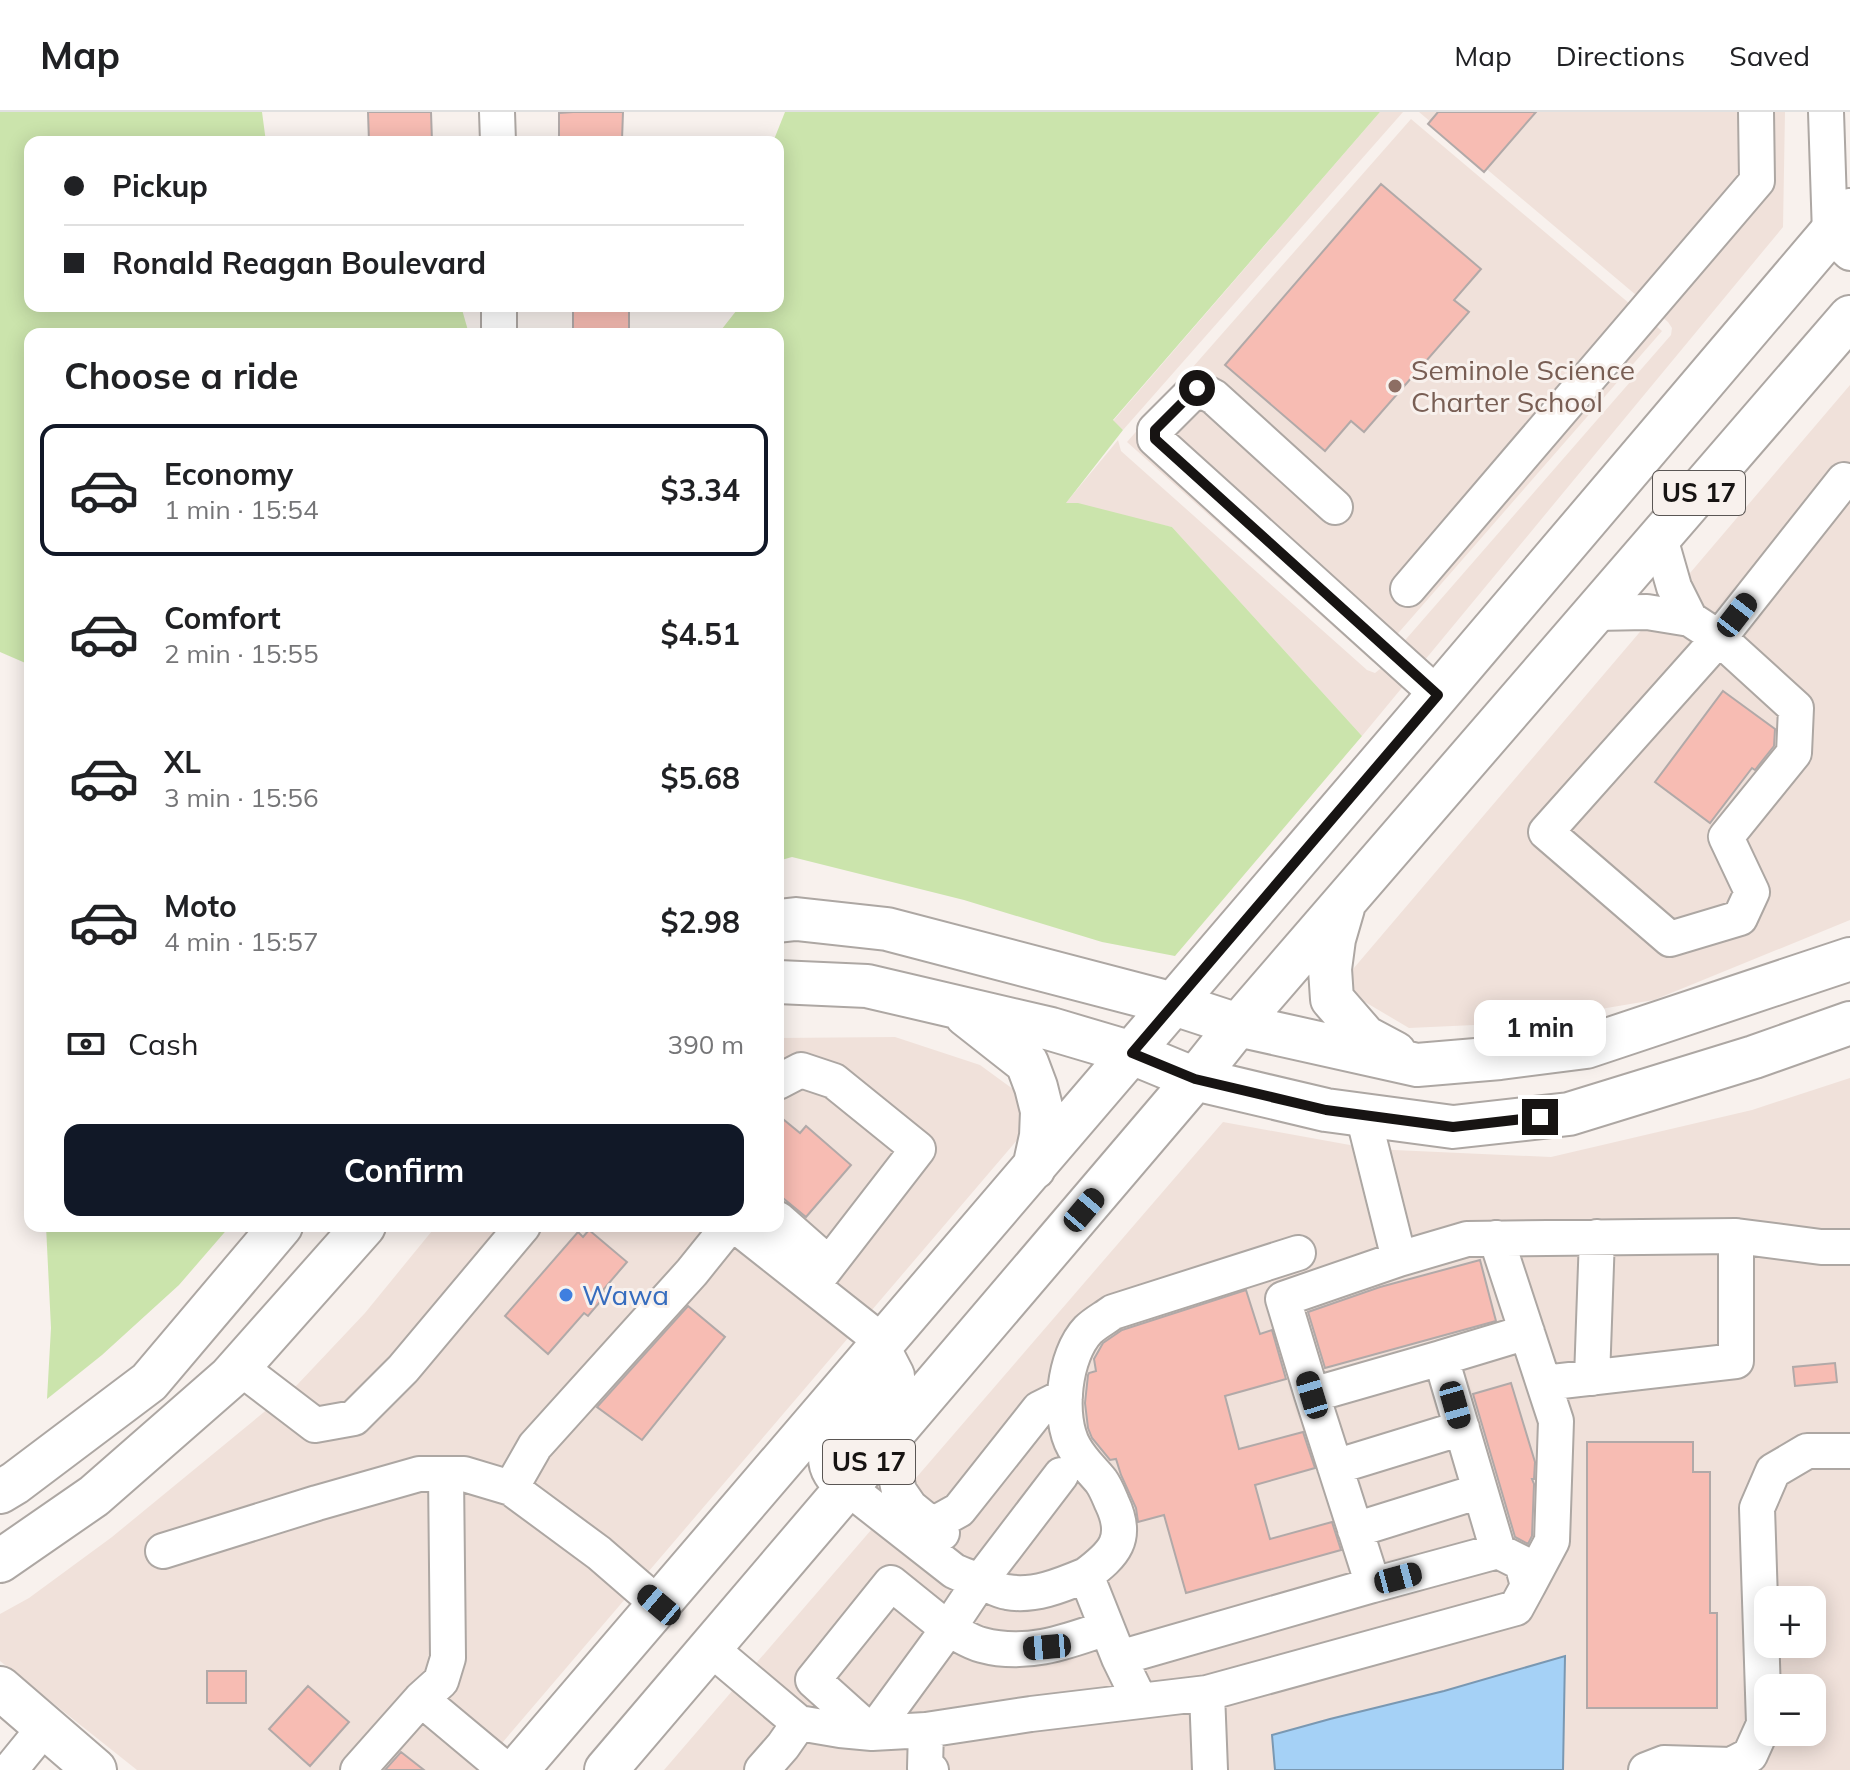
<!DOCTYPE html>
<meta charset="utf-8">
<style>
:root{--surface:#fff;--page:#f2f2f2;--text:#202124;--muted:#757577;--line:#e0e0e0;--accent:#111827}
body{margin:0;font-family:Mulish,sans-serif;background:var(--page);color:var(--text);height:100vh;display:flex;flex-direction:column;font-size:30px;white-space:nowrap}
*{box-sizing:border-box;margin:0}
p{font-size:26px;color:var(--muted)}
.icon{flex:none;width:44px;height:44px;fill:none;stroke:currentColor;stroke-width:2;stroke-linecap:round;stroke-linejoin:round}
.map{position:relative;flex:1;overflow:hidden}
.panel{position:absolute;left:24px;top:216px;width:760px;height:904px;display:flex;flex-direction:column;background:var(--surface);border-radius:16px;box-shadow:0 4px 20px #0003}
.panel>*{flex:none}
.banner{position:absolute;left:24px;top:24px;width:760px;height:176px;border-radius:16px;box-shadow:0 4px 20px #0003;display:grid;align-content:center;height:176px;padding:0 40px;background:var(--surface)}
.buttons{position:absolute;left:1754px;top:1474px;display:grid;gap:16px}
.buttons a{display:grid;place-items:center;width:72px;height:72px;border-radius:16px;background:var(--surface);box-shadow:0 4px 20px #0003;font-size:40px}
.end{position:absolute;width:36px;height:36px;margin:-18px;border:10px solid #171413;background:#fff;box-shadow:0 0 0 4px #fff}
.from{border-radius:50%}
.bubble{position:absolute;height:56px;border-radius:16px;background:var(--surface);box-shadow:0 4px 20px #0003;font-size:26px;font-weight:700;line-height:56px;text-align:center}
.car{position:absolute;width:24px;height:48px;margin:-24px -12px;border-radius:10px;box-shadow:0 0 6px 2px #0007;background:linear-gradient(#222 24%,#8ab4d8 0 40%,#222 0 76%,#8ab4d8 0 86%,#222 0)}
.banner b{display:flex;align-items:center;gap:28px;height:76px;font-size:30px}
.banner b+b{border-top:2px solid var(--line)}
.banner i{width:20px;height:20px;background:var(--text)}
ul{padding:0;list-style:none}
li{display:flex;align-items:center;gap:24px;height:132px;margin:0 16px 12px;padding:0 24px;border:4px solid transparent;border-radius:16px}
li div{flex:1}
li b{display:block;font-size:30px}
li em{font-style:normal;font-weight:700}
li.current{border-color:var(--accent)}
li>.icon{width:72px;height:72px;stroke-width:1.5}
h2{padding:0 40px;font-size:36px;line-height:96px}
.pay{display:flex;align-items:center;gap:20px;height:88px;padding:0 40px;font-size:30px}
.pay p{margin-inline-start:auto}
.action{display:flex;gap:16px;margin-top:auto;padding:16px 40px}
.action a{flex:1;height:92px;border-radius:16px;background:var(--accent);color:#fff;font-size:32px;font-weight:700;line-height:92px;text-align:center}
header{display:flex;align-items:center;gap:48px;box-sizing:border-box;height:112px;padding:0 40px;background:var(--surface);border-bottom:2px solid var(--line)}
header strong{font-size:38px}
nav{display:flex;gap:44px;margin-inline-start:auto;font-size:28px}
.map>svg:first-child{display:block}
.built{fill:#f0e1da;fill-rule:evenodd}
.green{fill:#cbe4ac}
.water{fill:#a5d1f6;stroke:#7a98b2;stroke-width:2}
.building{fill:#f7bcb3;stroke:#b1a9a8;stroke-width:2}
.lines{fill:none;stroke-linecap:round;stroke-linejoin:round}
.minor-casing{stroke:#ada7a3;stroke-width:38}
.major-casing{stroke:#ada7a3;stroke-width:46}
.minor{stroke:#fff;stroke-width:34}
.major{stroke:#fff;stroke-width:42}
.route{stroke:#171413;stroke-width:10}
.education-dot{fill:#8d6e63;stroke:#f8f1ed;stroke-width:3}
.shop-dot{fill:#3f7fe0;stroke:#f8f1ed;stroke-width:3}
.labels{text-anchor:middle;stroke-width:6;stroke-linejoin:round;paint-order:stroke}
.shield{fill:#f8f1ed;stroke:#5a5654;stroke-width:2}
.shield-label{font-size:26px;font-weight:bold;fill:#171413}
.education-label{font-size:28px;fill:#785e54;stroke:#f8f1ed;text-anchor:start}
.shop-label{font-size:28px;fill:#366cbe;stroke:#f8f1ed;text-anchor:start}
</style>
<header>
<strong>Map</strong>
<nav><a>Map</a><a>Directions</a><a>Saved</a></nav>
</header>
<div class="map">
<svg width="1850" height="1658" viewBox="0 0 1850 1658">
<rect width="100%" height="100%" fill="#f8f1ed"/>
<!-- built -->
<path class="built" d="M 1380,0 L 1403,0 L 1123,318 L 1113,309 Z
M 1419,0 L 1785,0 L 1783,115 L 1362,624 L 1172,415 L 1065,392 L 1118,328 L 1121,339 L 1367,558 L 1375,561 L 1380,557 L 1671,223 L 1672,216 L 1668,210 Z
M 1411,7 L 1662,219 L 1373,550 L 1127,330 Z
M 1850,273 L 1850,808 L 1654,888 L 1518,911 L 1409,916 L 1343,877 L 1342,870 Z
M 895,925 L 980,953 L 1028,988 L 1030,1013 L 479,1658 L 137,1658 L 0,1549 L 0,1502 L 29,1486 L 112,1425 L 297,1273 L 365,1201 L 436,1114 L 778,1114 L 778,926 Z
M 1850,966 L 1850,1658 L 1563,1658 L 1564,1544 L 1444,1579 L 1330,1607 L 1273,1623 L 1275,1658 L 664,1658 L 1223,1010 L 1372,1037 L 1551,1045 L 1752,998 ZM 1768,1488 L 1812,1488 L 1812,1532 L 1768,1532 ZM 1768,1576 L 1812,1576 L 1812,1620 L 1768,1620 Z"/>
<!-- green -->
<path class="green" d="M 0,0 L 262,0 L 266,30 L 30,30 L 30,194 L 461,194 L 469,222 L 30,222 L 30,553 L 0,540 Z
M 785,0 L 1380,0 L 1113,308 L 1123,318 L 1066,391 L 1078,391 L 1172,415 L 1362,624 L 1175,844 L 1102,830 L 964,788 L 792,745 L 778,749 L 778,222 L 718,222 L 740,194 L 778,194 L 778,30 L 773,30 Z
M 46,1114 L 230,1114 L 179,1173 L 102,1243 L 47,1287 L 51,1216 Z"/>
<!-- water -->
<path class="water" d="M 1565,1544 L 1563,1658 L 1275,1658 L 1272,1623 L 1330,1607 L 1444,1579 Z"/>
<!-- building -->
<path class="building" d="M 368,0 L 431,0 L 432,30 L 369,30 Z
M 573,0 L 623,0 L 622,28 L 559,28 L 559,1 Z
M 1438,0 L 1536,0 L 1484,60 L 1428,12 Z
M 1381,72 L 1481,157 L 1454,188 L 1469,200 L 1364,320 L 1351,309 L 1325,339 L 1225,253 Z
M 573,194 L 629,194 L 629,222 L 573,222 Z
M 1723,579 L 1775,617 L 1774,634 L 1755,658 L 1752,656 L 1710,711 L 1655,670 Z
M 778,1003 L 800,1021 L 806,1014 L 851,1053 L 806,1105 L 778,1082 Z
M 589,1118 L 627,1150 L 603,1178 L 606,1183 L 588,1204 L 584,1201 L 548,1242 L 505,1204 L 578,1120 L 583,1125 Z
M 1480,1148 L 1496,1209 L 1325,1256 L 1308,1200 L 1380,1175 Z
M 1246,1178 L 1260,1222 L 1272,1218 L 1286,1267 L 1225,1284 L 1239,1337 L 1303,1320 L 1315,1356 L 1255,1373 L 1270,1427 L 1332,1410 L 1341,1438 L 1186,1481 L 1164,1403 L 1138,1410 L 1136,1396 L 1121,1363 L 1116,1347 L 1110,1348 L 1092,1326 L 1088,1316 L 1085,1291 L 1088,1263 L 1089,1261 L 1096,1259 L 1094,1247 L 1103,1231 L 1122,1218 Z
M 688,1194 L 725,1225 L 642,1328 L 597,1295 Z
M 1835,1251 L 1837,1270 L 1795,1274 L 1793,1255 Z
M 1511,1271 L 1535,1350 L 1534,1367 L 1532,1367 L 1534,1372 L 1532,1424 L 1528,1432 L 1515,1425 L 1473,1282 Z
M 1587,1330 L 1693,1330 L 1693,1360 L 1710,1360 L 1710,1501 L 1717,1501 L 1717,1596 L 1587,1596 Z
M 207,1559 L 246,1559 L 246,1591 L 207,1591 Z
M 308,1574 L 349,1610 L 310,1654 L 269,1617 Z
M 401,1640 L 424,1658 L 385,1658 Z"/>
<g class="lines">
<defs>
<path id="minor" d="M 497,0 L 498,30
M 1826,0 L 1830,122 L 1850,141
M 499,194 L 499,222
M 1335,395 L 1214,285 L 1197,276 L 1155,318 L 1155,327 L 1438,583
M 1660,426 L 1674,475 L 1690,507
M 1408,477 L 1757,69 L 1756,0
M 1595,501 L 1647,500 L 1690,507 L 1719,526 L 1844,368
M 1719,526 L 1796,596 L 1794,641 L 1726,725 L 1752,780 L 1740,806 L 1670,827 L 1546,720 Z
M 778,970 L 801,958 L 834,969 L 918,1037 L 812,1174
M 778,1107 L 829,1152
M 736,1114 L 884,1231
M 1496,1126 L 1556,1309 L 1552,1429 L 1528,1474
M 1399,1147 L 1467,1127 L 1736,1124 L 1821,1135 L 1850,1135
M 1441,1246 L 1527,1220
M 239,1255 L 315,1313 L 354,1306 L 403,1257 L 523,1114
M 1592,1266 L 1597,1125
M 1544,1271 L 1736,1249 L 1736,1124
M 1312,1283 L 1283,1187 L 1399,1147 L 1363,1003
M 888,1328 L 899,1379 L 910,1395 L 942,1421
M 1335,1355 L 1462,1316
M 1061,1363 L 980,1469 L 948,1517 L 891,1471 L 813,1568 L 872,1621 L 948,1517 C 959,1522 970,1530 982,1533 C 1026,1545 1066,1530 1106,1516
M 847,1375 L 954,1459 C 964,1464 974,1466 984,1471 C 991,1474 999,1479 1007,1480 C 1034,1485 1062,1473 1086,1463 L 1119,1546 L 1140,1589 L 1207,1581 L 1516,1496 L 1528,1474 L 1522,1451 L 1498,1439 L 1441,1246 L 1312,1283 L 1373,1473 L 1119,1546
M 511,1376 L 535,1334 L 692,1160 L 729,1114
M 932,1413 L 959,1398 L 1039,1297 L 1065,1284
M 1355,1418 L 1480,1379
M 163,1439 L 317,1391 L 419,1362 L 464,1362 L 511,1376 L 599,1441 L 659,1493
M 1086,1463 C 1114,1442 1129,1427 1112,1391 C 1109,1384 1106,1376 1101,1369 C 1092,1358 1081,1348 1074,1335 C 1057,1305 1064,1243 1088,1218 C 1095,1211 1105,1206 1113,1200 L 1298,1141
M 1373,1473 L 1498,1439
M 710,1536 L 799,1611 L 840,1618 L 872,1621 L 926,1618 L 1031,1602 L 1140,1589
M 1207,1581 L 1210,1658
M 421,1587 L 506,1658
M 926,1618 L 925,1656 L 931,1658
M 10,1658 L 45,1615
M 358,1658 L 421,1587 L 441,1569 L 448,1546 L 446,1362
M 762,1658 L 783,1634 L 799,1611
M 1646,1658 L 1664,1651 L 1731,1653 L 1750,1643 L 1764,1612 L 1757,1396 L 1773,1359 L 1807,1339 L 1850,1339"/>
<path id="major" d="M 1343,796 L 1334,827 L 1330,857 L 1332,887 L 1365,925 L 1395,941
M 778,809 L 796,807 L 887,817 L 1174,892 L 1238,913 L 1417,953 L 1500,946 L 1586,935 L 1850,847
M 778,870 L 867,874 L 1051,917 L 1132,941 L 1195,967 L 1326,998 L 1453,1015 L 1569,1002 L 1754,945 L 1850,911
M 966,903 L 1027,951 L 1036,975 L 1042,999 L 1041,1024 L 1034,1056
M 847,1375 C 839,1366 830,1359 830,1346 L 890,1275 L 893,1264 L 879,1237
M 0,1380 L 15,1371 L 149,1270 L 281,1114
M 0,1449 L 94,1384 L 230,1265 L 364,1114
M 0,1576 L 95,1658
M 517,1658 L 1425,598 L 1850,98
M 606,1658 L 1195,967 L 1238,913 L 1850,205"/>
</defs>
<!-- minor casing -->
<use href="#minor" class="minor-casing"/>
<!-- major casing -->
<use href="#major" class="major-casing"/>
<!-- minor -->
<use href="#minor" class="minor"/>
<!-- major -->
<use href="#major" class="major"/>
</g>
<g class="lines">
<!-- route -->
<path class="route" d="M 1197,276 L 1155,318 L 1155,327 L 1438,583 L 1132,941 L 1195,967 L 1326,998 L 1453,1015 L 1540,1005"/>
</g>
<!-- markers -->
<circle class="education-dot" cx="1395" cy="274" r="8"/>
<circle class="shop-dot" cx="566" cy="1183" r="8"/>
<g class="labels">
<!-- shield labels -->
<g class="shield">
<rect x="1653" y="359" width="92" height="44" rx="6"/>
<rect x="823" y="1328" width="92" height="44" rx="6"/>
</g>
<g class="shield-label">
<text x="1699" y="390">US 17</text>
<text x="869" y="1359">US 17</text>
</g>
<!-- education labels -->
<g class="education-label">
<text x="1411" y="268">Seminole Science<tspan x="1411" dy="32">Charter School</tspan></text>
</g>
<!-- shop labels -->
<g class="shop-label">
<text x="582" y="1193">Wawa</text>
</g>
</g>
</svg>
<div class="buttons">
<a>+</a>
<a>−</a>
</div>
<i class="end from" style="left:1197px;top:276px"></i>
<i class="end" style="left:1540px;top:1005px"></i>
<div class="bubble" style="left:1474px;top:888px;width:132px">1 min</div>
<i class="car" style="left:1737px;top:503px;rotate:38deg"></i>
<i class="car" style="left:1084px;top:1098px;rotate:40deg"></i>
<i class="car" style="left:1312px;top:1283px;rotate:343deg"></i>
<i class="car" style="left:1455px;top:1293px;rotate:164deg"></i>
<i class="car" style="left:1398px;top:1466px;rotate:75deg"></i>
<i class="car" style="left:659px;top:1493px;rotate:310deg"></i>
<i class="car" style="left:1047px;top:1535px;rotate:265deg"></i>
<div class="banner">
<b><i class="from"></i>Pickup</b>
<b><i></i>Ronald Reagan Boulevard</b>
</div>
<section class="panel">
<h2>Choose a ride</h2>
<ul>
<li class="current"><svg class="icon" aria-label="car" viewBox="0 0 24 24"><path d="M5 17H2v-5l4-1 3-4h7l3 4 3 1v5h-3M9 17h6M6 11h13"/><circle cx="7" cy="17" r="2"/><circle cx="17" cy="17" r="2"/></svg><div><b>Economy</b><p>1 min · 15:54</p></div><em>$3.34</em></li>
<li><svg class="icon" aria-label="car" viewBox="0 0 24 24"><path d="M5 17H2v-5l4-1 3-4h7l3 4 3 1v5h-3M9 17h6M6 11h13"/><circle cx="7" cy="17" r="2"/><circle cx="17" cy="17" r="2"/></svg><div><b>Comfort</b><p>2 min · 15:55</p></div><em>$4.51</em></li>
<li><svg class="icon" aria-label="car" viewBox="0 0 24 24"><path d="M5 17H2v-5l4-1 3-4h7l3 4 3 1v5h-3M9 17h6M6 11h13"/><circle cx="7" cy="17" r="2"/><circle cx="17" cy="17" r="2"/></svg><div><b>XL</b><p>3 min · 15:56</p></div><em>$5.68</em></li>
<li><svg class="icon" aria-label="car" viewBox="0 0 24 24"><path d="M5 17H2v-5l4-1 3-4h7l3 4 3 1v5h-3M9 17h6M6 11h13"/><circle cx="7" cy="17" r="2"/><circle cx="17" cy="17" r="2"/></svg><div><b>Moto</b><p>4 min · 15:57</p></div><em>$2.98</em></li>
</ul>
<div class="pay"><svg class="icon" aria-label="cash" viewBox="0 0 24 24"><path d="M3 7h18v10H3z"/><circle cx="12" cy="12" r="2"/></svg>Cash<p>390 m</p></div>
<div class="action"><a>Confirm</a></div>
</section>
</div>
